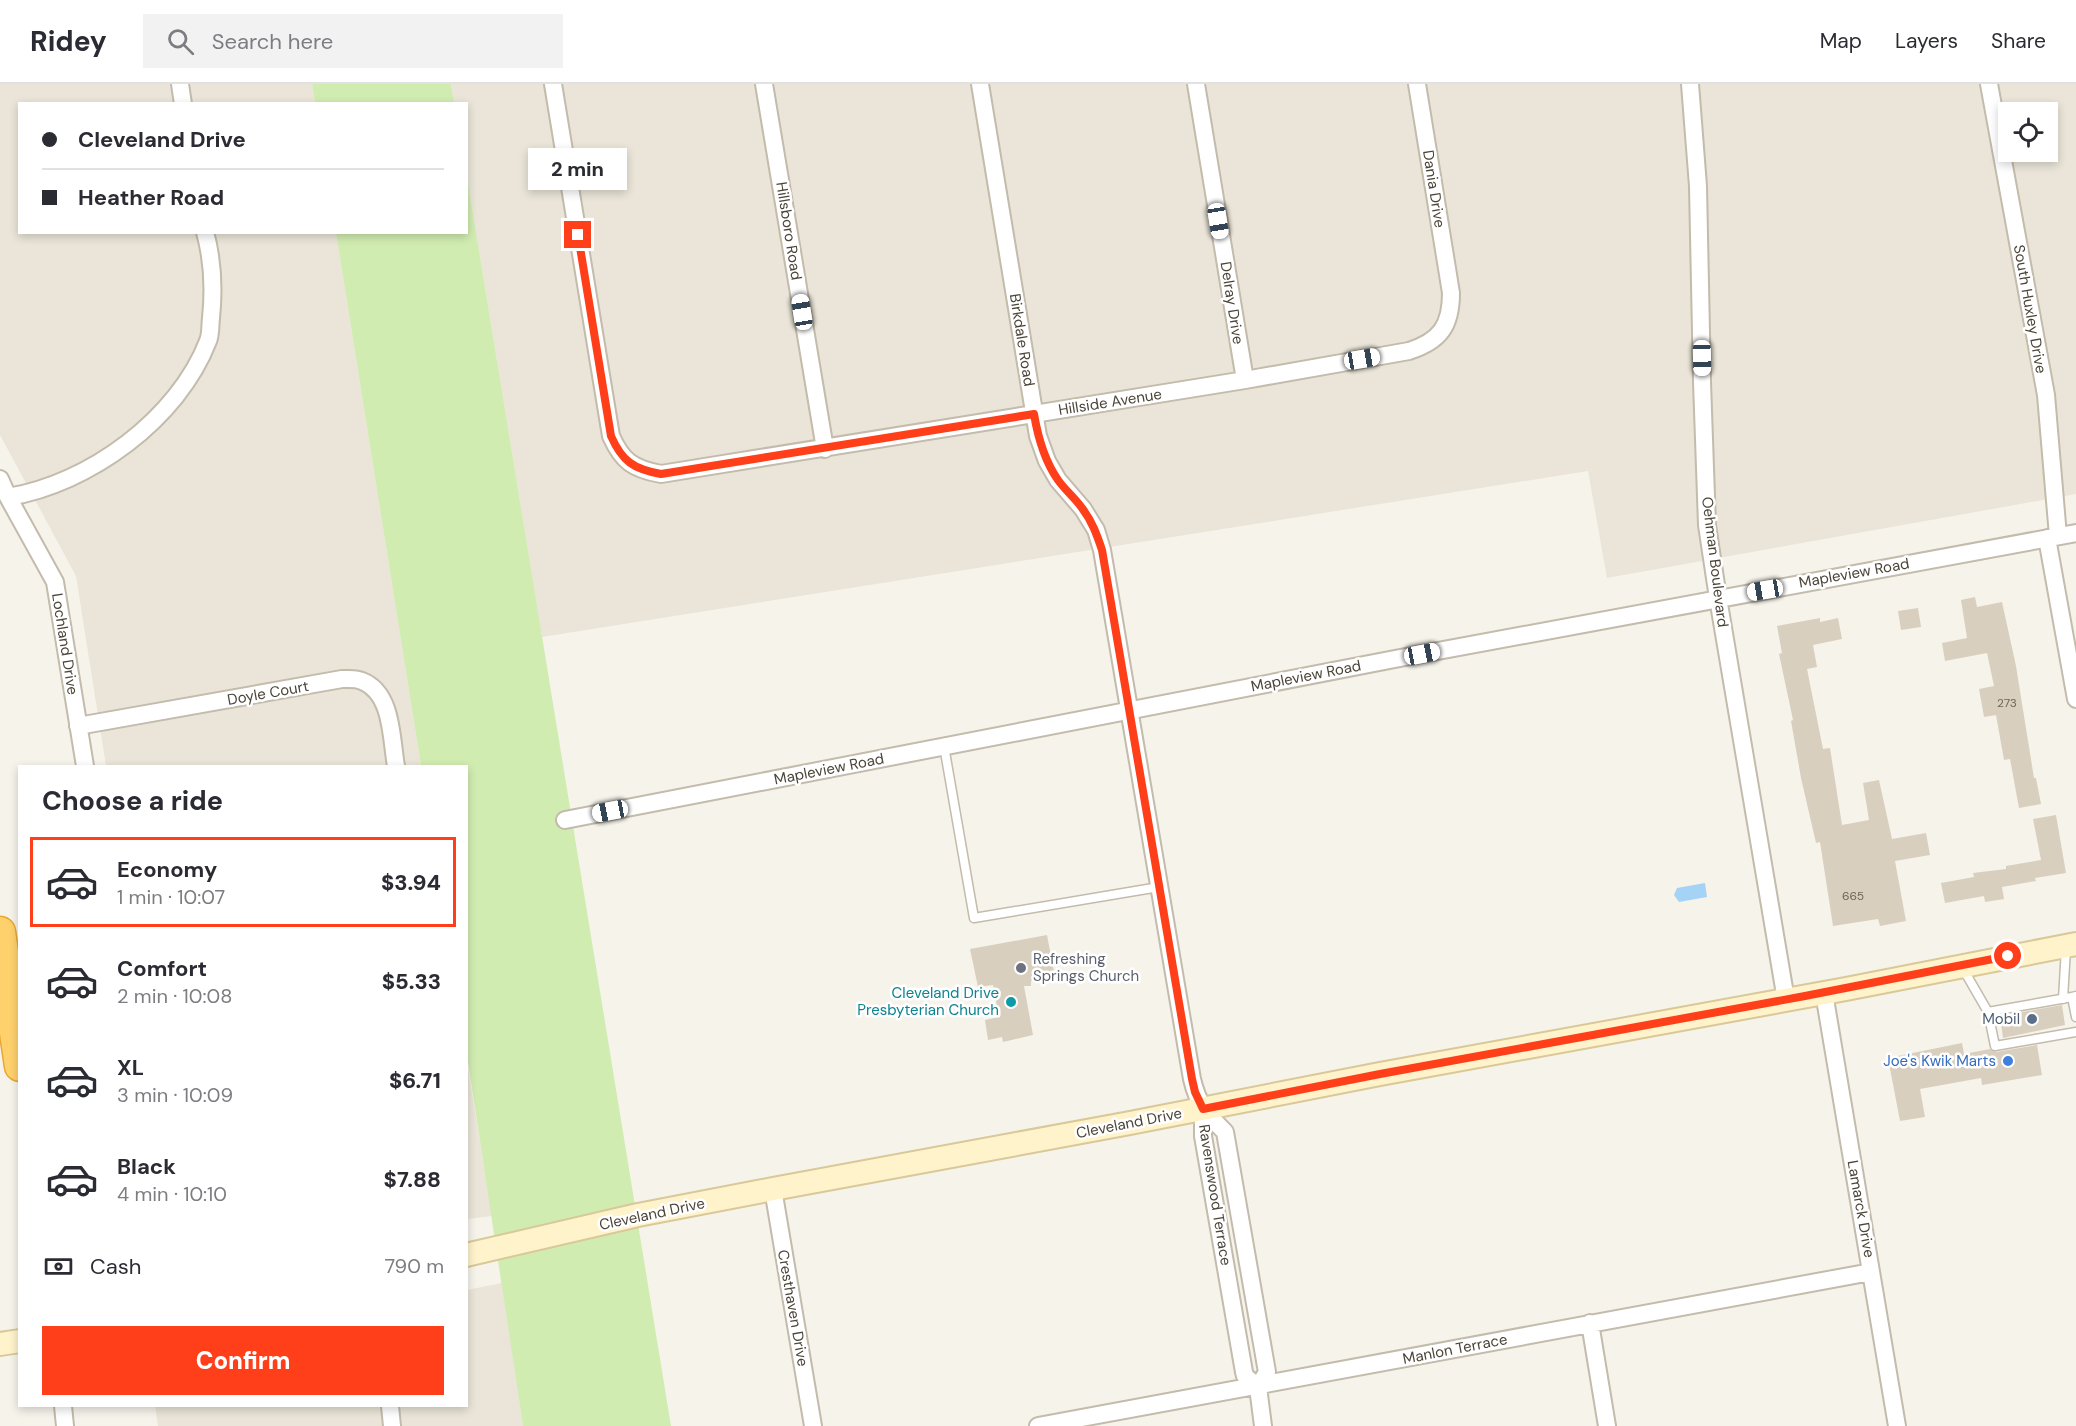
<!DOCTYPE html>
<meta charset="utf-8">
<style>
:root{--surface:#fff;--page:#f2f2f3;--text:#2b2b33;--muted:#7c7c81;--line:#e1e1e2;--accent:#ff3f19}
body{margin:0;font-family:"DM Sans",sans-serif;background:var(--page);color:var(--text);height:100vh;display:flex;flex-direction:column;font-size:22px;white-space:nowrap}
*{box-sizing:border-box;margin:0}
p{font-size:20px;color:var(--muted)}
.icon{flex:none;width:33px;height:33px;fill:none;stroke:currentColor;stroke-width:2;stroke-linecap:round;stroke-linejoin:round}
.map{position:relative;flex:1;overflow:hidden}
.panel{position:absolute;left:18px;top:681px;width:450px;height:642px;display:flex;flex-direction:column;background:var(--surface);border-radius:0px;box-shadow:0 3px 9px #0003}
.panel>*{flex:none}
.guide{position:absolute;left:18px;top:18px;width:450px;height:132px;border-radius:0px;box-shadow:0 3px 9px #0003;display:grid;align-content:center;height:132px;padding:0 24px;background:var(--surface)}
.tools{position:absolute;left:1998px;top:18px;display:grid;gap:12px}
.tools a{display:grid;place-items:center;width:60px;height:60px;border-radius:0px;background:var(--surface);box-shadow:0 3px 9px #0003;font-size:30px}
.end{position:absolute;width:27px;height:27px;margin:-14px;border:8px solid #ff3f19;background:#fff;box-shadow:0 0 0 3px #fff}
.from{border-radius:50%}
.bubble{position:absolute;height:42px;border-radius:0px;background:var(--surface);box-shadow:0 3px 9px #0003;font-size:20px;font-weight:800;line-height:42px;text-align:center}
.car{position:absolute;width:18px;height:36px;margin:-18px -9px;border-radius:8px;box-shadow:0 0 4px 2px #0007;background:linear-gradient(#fff 24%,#345 0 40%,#fff 0 76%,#345 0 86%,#fff 0)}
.guide b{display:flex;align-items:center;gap:21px;height:57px;font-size:22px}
.guide b+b{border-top:2px solid var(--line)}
.guide i{width:15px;height:15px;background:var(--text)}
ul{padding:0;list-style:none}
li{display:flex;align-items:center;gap:18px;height:90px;margin:0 12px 9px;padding:0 12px;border:3px solid transparent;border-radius:0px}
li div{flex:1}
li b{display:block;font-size:22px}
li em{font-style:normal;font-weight:800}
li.active{border-color:var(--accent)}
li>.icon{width:54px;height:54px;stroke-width:1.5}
h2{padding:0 24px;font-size:27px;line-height:72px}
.pay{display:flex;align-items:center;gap:15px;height:66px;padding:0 24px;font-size:22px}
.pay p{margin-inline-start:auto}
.action{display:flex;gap:12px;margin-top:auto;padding:12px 24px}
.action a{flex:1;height:69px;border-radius:0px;background:var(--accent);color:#fff;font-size:24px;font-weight:800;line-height:69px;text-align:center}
header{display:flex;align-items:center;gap:36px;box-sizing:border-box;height:84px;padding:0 30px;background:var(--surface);border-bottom:2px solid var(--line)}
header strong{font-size:28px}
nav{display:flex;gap:33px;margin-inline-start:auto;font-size:21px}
.search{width:420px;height:54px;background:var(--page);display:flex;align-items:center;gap:15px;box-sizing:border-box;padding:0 21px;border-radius:0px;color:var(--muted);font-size:22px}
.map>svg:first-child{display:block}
.residential{fill:#eae5d8;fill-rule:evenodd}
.green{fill:#d1ecb1}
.water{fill:#a4d3f6}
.building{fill:#d9cfbf}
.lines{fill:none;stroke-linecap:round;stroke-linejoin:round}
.lane-casing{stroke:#c3bbac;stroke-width:11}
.street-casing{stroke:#c3bbac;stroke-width:20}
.secondary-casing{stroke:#d9c898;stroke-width:26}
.highway-casing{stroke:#e8a833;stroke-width:33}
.lane{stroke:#fff;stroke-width:8}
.street{stroke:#fff;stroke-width:16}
.secondary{stroke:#fff3cc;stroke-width:22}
.highway{stroke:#ffd16d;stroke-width:30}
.route{stroke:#ff3f19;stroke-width:8}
.worship-dot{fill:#6b7280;stroke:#fff;stroke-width:2}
.culture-dot{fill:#0f9aa8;stroke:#fff;stroke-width:2}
.service-dot{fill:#5c6f8a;stroke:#fff;stroke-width:2}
.shop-dot{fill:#3f7fe0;stroke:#fff;stroke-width:2}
.labels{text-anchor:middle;stroke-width:5;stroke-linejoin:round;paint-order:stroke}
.number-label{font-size:12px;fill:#6e675a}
.street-label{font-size:15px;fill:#4b4438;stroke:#fff}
.worship-label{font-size:15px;fill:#5b616d;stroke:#fff;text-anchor:start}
.culture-label{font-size:15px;fill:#0d838f;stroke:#fff;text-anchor:end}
.service-label{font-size:15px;fill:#4e5e75;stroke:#fff;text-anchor:end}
.shop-label{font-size:15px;fill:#366cbe;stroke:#fff;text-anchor:end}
</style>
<header>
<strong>Ridey</strong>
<div class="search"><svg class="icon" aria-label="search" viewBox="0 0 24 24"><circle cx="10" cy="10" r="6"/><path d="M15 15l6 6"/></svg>Search here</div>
<nav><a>Map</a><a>Layers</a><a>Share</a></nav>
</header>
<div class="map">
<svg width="2076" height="1342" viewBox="0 0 2076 1342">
<rect width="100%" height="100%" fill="#f6f3eb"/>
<!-- residential -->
<path class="residential" d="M 0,0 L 312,0 L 315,19 L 20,20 L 20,148 L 336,149 L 421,682 L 106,682 L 76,492 L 0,351 Z
M 451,0 L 2076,0 L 2076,410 L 1607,494 L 1588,387 L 542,553 L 467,93 L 466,20 L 454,19 ZM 2008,28 L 2048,28 L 2048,68 L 2008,68 Z
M 466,971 L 492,1132 L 467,1135 L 466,1135 Z
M 502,1199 L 523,1342 L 158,1342 L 155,1322 L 466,1322 L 467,1206 Z"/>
<!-- green -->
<path class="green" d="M 312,0 L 451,0 L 454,19 L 315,19 Z
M 467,93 L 671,1342 L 523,1342 L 467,971 L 466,682 L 421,682 L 336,149 L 466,148 Z"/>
<!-- water -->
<path class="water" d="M 1705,799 L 1707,813 L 1679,818 L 1674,811 L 1677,804 Z"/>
<!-- building -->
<path class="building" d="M 1975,513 L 1977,523 L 2002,518 L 2016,582 L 2034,694 L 2036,694 L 2041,720 L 2019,724 L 2010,675 L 2004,676 L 1996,631 L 1984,633 L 1979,605 L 1994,602 L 1987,569 L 1945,577 L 1942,559 L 1967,554 L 1961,516 Z
M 1918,524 L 1921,543 L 1901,546 L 1898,527 Z
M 1820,534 L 1820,538 L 1838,534 L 1842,555 L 1813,561 L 1817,583 L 1807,585 L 1823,665 L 1830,664 L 1842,741 L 1869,736 L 1863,699 L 1879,696 L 1892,755 L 1926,749 L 1930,771 L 1895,777 L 1906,837 L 1880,842 L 1878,835 L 1833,842 L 1820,758 L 1816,759 L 1801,694 L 1791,637 L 1793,636 L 1779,570 L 1782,569 L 1777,542 Z
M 2056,731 L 2066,789 L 2035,794 L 2036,797 L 2002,803 L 2004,815 L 1985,818 L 1984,812 L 1945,819 L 1941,799 L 1974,793 L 1973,789 L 2006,785 L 2006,782 L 2041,776 L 2033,735 Z
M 1047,851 L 1055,893 L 1031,897 L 1031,902 L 1024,902 L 1033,951 L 1003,958 L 1002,953 L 988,956 L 985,936 L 999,933 L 993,901 L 978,903 L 970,865 Z
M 2062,921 L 2065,941 L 2003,954 L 2000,932 Z
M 1962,959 L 1964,970 L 1990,965 L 1996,968 L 2037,961 L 2042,991 L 1982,1001 L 1981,994 L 1920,1005 L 1925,1033 L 1900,1037 L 1888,974 Z"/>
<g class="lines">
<defs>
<path id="lane" d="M 944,662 L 974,834 L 1159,803
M 1962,883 L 1988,928 L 2072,913
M 2076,912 L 2072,913 L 2076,933
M 2063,915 L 2066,864
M 1988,928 L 1995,962 L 2076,948"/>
<path id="street" d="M 180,0 L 183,20
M 553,0 L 611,352 C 622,377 633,385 661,390 L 1245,296 L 1409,267 C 1440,257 1451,242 1451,209 L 1417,0
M 764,0 L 825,365
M 980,0 L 1038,352 L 1047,377 L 1058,396 L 1083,425 L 1096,446 L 1102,466 L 1192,995 C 1198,1021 1207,1030 1225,1048 L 1267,1288 L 1258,1303 L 1263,1342
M 1196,0 L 1245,296
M 1690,0 L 1698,102 L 1702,298 L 1707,441 L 1718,514 L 1786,916
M 1989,0 L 2046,311 L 2058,452
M 0,395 L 8,413 C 89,400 178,335 208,257 C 211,250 210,241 211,234 C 214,205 213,177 205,148
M 8,413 L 55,498 L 85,682
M 2047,454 L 2076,615
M 78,642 L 342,595 C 349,595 356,594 362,597 C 393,609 391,655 396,682
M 565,736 L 1400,574 L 2076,449
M 1824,909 L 1897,1342
M 1203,1025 L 1203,1052 L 1244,1288 L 1245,1292 L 1258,1303
M 773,1105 L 813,1342
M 1590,1239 L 1607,1342
M 63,1322 L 65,1342
M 390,1322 L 392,1342
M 1038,1342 L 1871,1188"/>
<path id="secondary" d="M 466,1171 L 638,1131 L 773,1105 L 1130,1039 L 1380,990 L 1846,905 L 2076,860
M 0,1260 L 20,1257"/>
<path id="highway" d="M 0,848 L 20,982"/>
</defs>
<!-- lane casing -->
<use href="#lane" class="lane-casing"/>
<!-- street casing -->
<use href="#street" class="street-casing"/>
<!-- secondary casing -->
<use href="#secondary" class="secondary-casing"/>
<!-- highway casing -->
<use href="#highway" class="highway-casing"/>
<!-- lane -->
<use href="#lane" class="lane"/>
<!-- street -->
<use href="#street" class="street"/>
<!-- secondary -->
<use href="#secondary" class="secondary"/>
<!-- highway -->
<use href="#highway" class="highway"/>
</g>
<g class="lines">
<!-- route -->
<path class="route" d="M 578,151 L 611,352 C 622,377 633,385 661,390 L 1034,330 C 1038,354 1044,376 1058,396 C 1065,406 1075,414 1082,424 C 1092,437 1097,451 1102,466 L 1192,995 L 1195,1008 L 1203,1025 L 1380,990 L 1805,912 L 2008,872"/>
</g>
<!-- markers -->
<circle class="worship-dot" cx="1021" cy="884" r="6"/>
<circle class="culture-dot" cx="1011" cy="918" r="6"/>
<circle class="service-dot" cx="2032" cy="935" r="6"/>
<circle class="shop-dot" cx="2008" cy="977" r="6"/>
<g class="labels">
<!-- number labels -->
<g class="number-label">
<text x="2007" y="623">273</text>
<text x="1853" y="816">665</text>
</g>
<!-- street labels -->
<g class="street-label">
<text transform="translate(1434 105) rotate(81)" y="5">Dania Drive</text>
<text transform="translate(789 147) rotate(81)" y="5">Hillsboro Road</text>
<text transform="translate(1232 219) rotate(81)" y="5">Delray Drive</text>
<text transform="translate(2030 225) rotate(80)" y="5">South Huxley Drive</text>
<text transform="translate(1022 256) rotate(81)" y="5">Birkdale Road</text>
<text transform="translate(1110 318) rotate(-9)" y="5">Hillside Avenue</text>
<text transform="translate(1715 478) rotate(83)" y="5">Oehman Boulevard</text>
<text transform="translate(1854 489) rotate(-10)" y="5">Mapleview Road</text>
<text transform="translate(65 560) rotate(81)" y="5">Lochland Drive</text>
<text transform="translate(1306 592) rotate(-11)" y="5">Mapleview Road</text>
<text transform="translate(268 609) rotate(-10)" y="5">Doyle Court</text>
<text transform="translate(829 685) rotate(-11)" y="5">Mapleview Road</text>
<text transform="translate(1129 1039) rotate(-11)" y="5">Cleveland Drive</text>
<text transform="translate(1215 1111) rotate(81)" y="5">Ravenswood Terrace</text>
<text transform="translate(1861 1125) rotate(80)" y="5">Lamarck Drive</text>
<text transform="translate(652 1130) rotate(-12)" y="5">Cleveland Drive</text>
<text transform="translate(793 1224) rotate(80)" y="5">Cresthaven Drive</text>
<text transform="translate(1455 1265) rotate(-11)" y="5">Manlon Terrace</text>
</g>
<!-- worship labels -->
<g class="worship-label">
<text x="1033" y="880">Refreshing<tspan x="1033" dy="17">Springs Church</tspan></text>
</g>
<!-- culture labels -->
<g class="culture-label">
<text x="999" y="914">Cleveland Drive<tspan x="999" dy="17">Presbyterian Church</tspan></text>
</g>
<!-- service labels -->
<g class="service-label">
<text x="2020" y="940">Mobil</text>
</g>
<!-- shop labels -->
<g class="shop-label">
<text x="1996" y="982">Joe's Kwik Marts</text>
</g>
</g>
</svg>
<div class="tools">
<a><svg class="icon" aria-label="locate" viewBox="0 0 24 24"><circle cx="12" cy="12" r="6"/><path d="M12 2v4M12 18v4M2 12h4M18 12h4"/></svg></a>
</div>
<i class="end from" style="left:2008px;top:872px"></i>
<i class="end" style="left:578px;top:151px"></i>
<div class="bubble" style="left:528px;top:64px;width:99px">2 min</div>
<i class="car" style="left:1218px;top:137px;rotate:171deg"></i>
<i class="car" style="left:802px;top:228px;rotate:351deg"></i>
<i class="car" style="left:1702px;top:274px;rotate:179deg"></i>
<i class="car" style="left:1362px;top:275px;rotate:80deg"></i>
<i class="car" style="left:1765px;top:506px;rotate:260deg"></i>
<i class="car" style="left:1422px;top:570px;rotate:79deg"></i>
<i class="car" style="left:610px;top:727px;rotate:259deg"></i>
<div class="guide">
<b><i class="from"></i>Cleveland Drive</b>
<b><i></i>Heather Road</b>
</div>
<section class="panel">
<h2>Choose a ride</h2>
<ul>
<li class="active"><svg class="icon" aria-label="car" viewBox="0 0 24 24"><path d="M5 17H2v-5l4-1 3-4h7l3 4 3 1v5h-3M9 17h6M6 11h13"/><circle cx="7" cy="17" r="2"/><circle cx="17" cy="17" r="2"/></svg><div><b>Economy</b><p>1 min · 10:07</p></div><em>$3.94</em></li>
<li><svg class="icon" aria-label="car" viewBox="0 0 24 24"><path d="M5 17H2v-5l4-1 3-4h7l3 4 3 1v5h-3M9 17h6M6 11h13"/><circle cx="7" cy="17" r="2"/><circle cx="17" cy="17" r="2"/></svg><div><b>Comfort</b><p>2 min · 10:08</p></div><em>$5.33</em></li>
<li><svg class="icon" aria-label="car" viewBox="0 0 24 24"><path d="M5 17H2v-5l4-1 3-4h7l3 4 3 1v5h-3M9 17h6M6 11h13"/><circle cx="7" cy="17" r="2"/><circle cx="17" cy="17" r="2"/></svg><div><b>XL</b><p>3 min · 10:09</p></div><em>$6.71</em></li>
<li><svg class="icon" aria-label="car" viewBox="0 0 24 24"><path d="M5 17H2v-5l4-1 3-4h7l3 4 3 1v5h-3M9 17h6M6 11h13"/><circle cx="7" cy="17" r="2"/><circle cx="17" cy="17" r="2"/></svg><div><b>Black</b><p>4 min · 10:10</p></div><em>$7.88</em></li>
</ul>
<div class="pay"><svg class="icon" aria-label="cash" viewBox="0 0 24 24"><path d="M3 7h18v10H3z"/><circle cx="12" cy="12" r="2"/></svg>Cash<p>790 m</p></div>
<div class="action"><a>Confirm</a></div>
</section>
</div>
